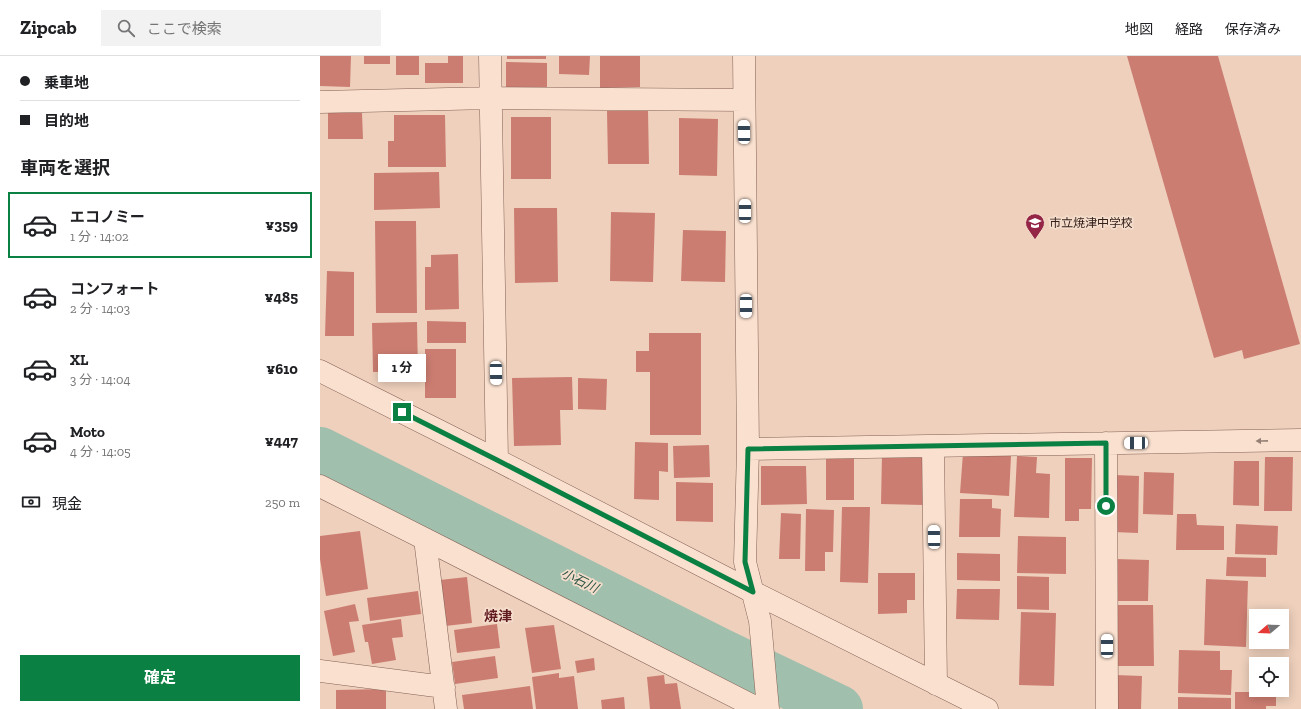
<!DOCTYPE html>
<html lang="ja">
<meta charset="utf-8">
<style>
:root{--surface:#fff;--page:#f2f2f2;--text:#202124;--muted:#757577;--line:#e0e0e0;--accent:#0b8043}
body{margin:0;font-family:"Zilla Slab","Noto Sans JP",serif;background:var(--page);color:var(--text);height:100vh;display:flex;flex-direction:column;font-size:15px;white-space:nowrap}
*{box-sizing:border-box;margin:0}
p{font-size:13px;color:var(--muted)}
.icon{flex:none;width:22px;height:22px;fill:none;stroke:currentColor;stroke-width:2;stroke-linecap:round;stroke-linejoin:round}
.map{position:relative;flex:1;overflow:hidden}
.side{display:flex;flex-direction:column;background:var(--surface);width:320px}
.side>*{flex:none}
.hud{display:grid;align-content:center;height:88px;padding:0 20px;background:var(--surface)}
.needle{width:26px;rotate:251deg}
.fabs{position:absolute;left:929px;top:553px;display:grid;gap:8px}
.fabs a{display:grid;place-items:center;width:40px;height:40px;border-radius:0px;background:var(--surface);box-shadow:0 2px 10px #0003;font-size:20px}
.end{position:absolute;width:18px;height:18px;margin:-9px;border:5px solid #0b8043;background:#fff;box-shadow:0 0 0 2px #fff}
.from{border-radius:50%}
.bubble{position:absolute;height:28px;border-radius:0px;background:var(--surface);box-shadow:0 2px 10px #0003;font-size:13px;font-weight:700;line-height:28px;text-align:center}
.car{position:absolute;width:12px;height:24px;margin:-12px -6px;border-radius:5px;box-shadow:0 0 3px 1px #0007;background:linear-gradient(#fff 24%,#345 0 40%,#fff 0 76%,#345 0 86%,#fff 0)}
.hud b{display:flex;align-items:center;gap:14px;height:38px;font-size:15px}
.hud b+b{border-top:1px solid var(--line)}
.hud i{width:10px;height:10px;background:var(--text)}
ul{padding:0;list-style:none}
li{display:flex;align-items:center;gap:12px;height:66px;margin:0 8px 6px;padding:0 12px;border:2px solid transparent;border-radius:0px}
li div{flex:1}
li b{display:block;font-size:15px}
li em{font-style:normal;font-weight:700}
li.on{border-color:var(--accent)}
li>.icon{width:36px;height:36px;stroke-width:1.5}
h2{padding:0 20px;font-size:18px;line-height:48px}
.pay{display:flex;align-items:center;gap:10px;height:44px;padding:0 20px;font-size:15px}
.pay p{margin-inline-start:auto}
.primary-button{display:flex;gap:8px;margin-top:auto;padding:8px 20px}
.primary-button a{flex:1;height:46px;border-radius:0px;background:var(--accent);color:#fff;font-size:16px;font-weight:700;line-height:46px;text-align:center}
header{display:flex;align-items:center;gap:24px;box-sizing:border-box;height:56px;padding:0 20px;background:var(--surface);border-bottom:1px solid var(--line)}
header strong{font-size:19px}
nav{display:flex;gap:22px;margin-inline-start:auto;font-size:14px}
.search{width:280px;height:36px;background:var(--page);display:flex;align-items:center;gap:10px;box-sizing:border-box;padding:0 14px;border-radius:0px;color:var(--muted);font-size:15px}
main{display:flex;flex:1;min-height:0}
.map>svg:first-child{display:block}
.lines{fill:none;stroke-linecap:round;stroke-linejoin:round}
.river{stroke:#a0bfad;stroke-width:48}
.building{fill:#cc7d71}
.minor-casing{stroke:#856156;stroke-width:23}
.minor{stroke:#f9e0cf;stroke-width:22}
.oneway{fill:#968075}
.route{stroke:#0b8043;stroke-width:5}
.labels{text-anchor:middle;stroke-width:3.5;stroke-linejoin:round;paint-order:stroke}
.poi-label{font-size:12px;fill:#34201b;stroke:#f5ddcc;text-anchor:start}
.water-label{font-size:13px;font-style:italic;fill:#2a5445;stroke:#f5ddcc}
.quarter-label{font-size:14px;font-weight:bold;fill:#611a20;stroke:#f5ddcc}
</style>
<header>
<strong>Zipcab</strong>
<div class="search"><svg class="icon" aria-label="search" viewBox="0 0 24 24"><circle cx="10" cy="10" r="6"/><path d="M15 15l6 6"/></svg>ここで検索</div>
<nav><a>地図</a><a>経路</a><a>保存済み</a></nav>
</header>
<main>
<section class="side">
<div class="hud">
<b><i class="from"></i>乗車地</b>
<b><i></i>目的地</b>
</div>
<h2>車両を選択</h2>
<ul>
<li class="on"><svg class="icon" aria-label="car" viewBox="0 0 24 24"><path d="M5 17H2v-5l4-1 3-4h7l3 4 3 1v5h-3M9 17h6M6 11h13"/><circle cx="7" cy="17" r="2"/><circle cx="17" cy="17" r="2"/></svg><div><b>エコノミー</b><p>1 分 · 14:02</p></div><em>¥359</em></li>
<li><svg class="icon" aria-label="car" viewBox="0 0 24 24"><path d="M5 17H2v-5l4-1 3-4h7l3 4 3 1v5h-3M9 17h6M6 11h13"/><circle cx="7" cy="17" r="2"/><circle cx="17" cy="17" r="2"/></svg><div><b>コンフォート</b><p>2 分 · 14:03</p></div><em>¥485</em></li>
<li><svg class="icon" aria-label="car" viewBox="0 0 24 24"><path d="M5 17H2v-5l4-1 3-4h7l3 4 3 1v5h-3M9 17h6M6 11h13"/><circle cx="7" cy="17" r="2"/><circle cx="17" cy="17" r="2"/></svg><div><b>XL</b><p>3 分 · 14:04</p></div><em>¥610</em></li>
<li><svg class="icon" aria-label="car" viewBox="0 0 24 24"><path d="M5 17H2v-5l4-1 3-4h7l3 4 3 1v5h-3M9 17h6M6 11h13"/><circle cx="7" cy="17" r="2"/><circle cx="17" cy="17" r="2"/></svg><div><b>Moto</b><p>4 分 · 14:05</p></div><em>¥447</em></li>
</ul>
<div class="pay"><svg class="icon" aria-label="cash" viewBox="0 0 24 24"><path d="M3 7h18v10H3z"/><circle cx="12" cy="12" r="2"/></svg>現金<p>250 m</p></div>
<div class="primary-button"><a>確定</a></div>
</section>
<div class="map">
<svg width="981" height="653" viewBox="0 0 981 653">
<rect width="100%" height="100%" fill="#eed0bc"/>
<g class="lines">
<!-- river -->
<path class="river" d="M 0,395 L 400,596 L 519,653"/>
</g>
<!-- building -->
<path class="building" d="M 0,0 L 31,0 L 30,31 L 0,30 Z
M 44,0 L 70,0 L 70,8 L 44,8 Z
M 76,0 L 99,0 L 99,19 L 76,19 Z
M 128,0 L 143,0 L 143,27 L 105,27 L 105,7 L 128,7 Z
M 187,0 L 226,0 L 226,3 L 187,3 Z
M 239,0 L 270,0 L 269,19 L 239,18 Z
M 280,0 L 320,0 L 320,31 L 280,32 Z
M 807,0 L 898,0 L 980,288 L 924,303 L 922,294 L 894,302 Z
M 186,6 L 227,7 L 227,32 L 186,32 Z
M 287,55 L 328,55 L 329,108 L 288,108 Z
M 8,57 L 42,57 L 43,83 L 8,83 Z
M 74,59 L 125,59 L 126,111 L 68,111 L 68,85 L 74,85 Z
M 191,61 L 231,61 L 231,123 L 191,123 Z
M 359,62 L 398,63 L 397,120 L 359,119 Z
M 119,116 L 120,152 L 54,154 L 54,117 Z
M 194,152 L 237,152 L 238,226 L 195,227 Z
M 291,156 L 335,157 L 333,226 L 290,225 Z
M 55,165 L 96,165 L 97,257 L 56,257 Z
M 363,174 L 406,175 L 405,226 L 361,225 Z
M 138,198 L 139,253 L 105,254 L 105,211 L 111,211 L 111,199 Z
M 7,215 L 34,216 L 34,280 L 5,280 Z
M 107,265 L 146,266 L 146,287 L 107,287 Z
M 97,266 L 98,315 L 53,316 L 52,267 Z
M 329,277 L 381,277 L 381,379 L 330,379 L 330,316 L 316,316 L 316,295 L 329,295 Z
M 105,293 L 136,293 L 136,342 L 105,342 Z
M 252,321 L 253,354 L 240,354 L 241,389 L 194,390 L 192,322 Z
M 258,322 L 287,323 L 286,354 L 258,353 Z
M 315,386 L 348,387 L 348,416 L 339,415 L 339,444 L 314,443 Z
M 389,389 L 390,421 L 354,422 L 353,390 Z
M 562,397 L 604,398 L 604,449 L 561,448 Z
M 643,397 L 691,400 L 689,440 L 640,437 Z
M 506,399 L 534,399 L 534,444 L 506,444 Z
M 697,400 L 717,401 L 716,417 L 730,418 L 729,462 L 694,461 Z
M 945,401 L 973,401 L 972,455 L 944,455 Z
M 745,402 L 772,402 L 771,453 L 759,453 L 759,465 L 745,465 Z
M 914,405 L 939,405 L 939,450 L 913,449 Z
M 441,410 L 486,410 L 487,448 L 441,449 Z
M 824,416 L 854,417 L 853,459 L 823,458 Z
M 794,419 L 819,420 L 818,477 L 793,476 Z
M 356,426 L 393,427 L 393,466 L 356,465 Z
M 640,443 L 672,443 L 672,452 L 681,453 L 680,481 L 639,481 Z
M 522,451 L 550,451 L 548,527 L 520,526 Z
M 486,453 L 514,454 L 513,496 L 505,496 L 505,515 L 485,515 Z
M 461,457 L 481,458 L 480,503 L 459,503 Z
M 857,458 L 876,458 L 877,469 L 904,470 L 904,494 L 856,494 Z
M 916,468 L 958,470 L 957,499 L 915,498 Z
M 40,475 L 48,533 L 6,540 L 0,503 L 0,480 Z
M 698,480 L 746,481 L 746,518 L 697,517 Z
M 637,497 L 680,498 L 680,525 L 637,524 Z
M 907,501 L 946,502 L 946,521 L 906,520 Z
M 796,503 L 829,504 L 828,545 L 795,545 Z
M 558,517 L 595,517 L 595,544 L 587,544 L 587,557 L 558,558 Z
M 697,520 L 729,521 L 729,554 L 697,553 Z
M 147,521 L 152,567 L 125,570 L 120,524 Z
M 886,523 L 928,525 L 926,591 L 884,589 Z
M 637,533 L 680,533 L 679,564 L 636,563 Z
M 98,535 L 101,558 L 50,565 L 47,542 Z
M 35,548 L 39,565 L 29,566 L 35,596 L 13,600 L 4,555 Z
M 795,549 L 833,549 L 834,610 L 795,610 Z
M 701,556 L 736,557 L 734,630 L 699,629 Z
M 81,563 L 83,581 L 72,582 L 76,604 L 52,608 L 48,586 L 45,586 L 42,569 Z
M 177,568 L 180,592 L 137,597 L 134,574 Z
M 234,569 L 241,613 L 212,617 L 205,572 Z
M 859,594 L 900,595 L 900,614 L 912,614 L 911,639 L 858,637 Z
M 175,600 L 178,622 L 135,628 L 132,606 Z
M 274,602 L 275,614 L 257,617 L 255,605 Z
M 239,617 L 239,622 L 254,620 L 258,653 L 216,653 L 212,621 Z
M 344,619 L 345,628 L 357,627 L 361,653 L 330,653 L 327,621 Z
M 795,619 L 822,620 L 821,653 L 795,653 Z
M 210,630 L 213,653 L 144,653 L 142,639 Z
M 66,633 L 66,653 L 16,653 L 16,634 Z
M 915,636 L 956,636 L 956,650 L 946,650 L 946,653 L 915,653 Z
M 304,641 L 305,653 L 282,653 L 281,644 Z
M 858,641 L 911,642 L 911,653 L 858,653 Z"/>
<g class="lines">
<defs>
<path id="minor" d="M 170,0 L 177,404
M 424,0 L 428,393 L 425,506 L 440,565 L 448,653
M 0,46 L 171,42 L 424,44
M 0,315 L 177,404 L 433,536 L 667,653
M 786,387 L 787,653
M 613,390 L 616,628
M 428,393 L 981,384
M 0,430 L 105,483 L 439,653
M 105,483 L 126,653
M 0,615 L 124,631"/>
</defs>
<!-- minor casing -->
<use href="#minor" class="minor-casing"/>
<!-- minor -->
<use href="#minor" class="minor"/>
</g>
<!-- one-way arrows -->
<defs><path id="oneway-solid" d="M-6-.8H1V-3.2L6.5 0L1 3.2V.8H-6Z"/></defs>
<use class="oneway" href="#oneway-solid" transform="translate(942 385) rotate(179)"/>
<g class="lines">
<!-- route -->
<path class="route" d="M 82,356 L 177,404 L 433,536 L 425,506 L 428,393 L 786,387 L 786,450"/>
</g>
<!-- icons -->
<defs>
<symbol id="school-pin" viewBox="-11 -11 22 30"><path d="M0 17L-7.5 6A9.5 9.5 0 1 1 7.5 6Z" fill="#942547" stroke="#f5ddcc"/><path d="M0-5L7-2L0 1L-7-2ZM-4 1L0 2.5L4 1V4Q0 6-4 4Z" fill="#fff"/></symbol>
</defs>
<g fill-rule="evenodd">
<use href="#school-pin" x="704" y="156" width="22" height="30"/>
</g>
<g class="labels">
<!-- poi labels -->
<g class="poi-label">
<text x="729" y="171">市立焼津中学校</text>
</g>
<!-- water labels -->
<g class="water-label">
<text transform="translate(260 524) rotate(26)" y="5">小石川</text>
</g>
<!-- quarter labels -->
<g class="quarter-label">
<text x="178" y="565">焼津</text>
</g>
</g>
</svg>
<div class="fabs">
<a><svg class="needle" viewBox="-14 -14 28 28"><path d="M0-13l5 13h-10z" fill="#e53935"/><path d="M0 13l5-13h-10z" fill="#757577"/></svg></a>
<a><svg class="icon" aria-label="locate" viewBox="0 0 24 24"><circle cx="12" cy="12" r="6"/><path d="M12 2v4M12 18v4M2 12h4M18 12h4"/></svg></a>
</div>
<i class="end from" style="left:786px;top:450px"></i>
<i class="end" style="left:82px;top:356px"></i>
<div class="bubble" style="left:58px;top:298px;width:48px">1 分</div>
<i class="car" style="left:424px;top:76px;rotate:359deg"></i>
<i class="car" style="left:425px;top:155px;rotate:0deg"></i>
<i class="car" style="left:426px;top:250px;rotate:180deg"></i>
<i class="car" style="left:176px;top:317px;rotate:179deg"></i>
<i class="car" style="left:816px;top:387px;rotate:269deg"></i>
<i class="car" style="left:614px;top:481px;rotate:359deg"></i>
<i class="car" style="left:787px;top:590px;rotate:0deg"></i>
</div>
</main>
